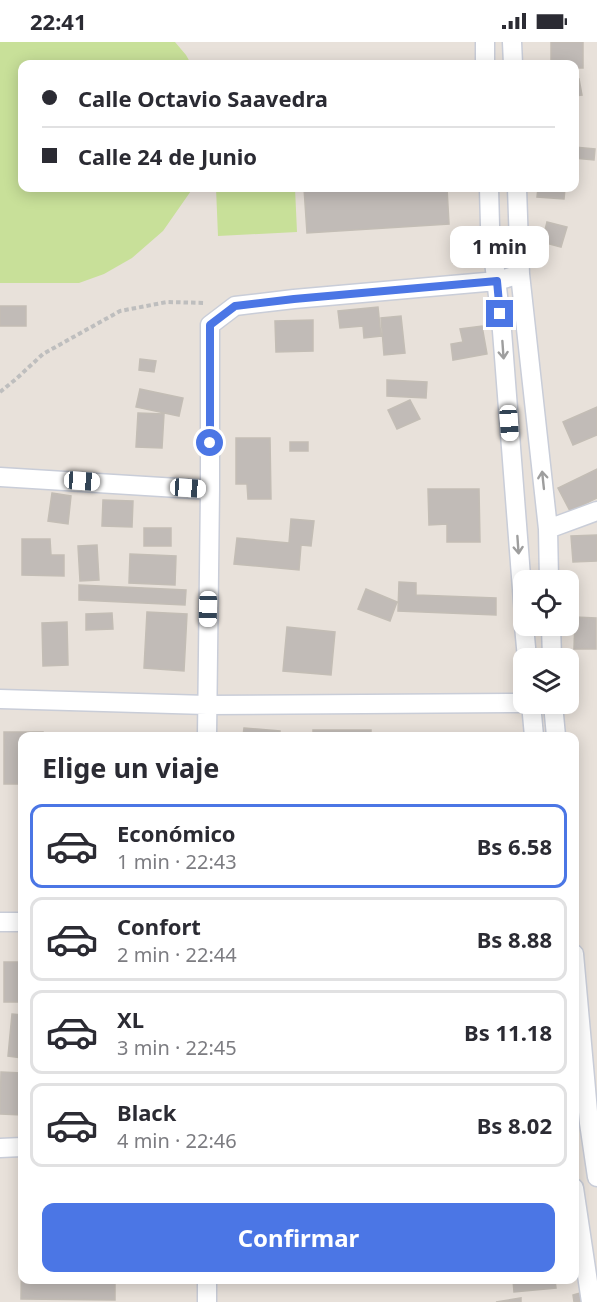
<!DOCTYPE html>
<html lang="es">
<meta charset="utf-8">
<style>
:root{--surface:#fff;--page:#f2f2f3;--text:#2b2b33;--muted:#7c7c81;--line:#e1e1e2;--accent:#4b76e5}
body{margin:0;font-family:"Noto Sans",sans-serif;background:var(--page);color:var(--text);height:100vh;display:flex;flex-direction:column;font-size:22px;white-space:nowrap}
*{box-sizing:border-box;margin:0}
p{font-size:20px;color:var(--muted)}
.icon{flex:none;width:33px;height:33px;fill:none;stroke:currentColor;stroke-width:2;stroke-linecap:round;stroke-linejoin:round}
.map{position:relative;flex:1;overflow:hidden}
.side{position:absolute;left:18px;top:690px;width:561px;height:552px;display:flex;flex-direction:column;background:var(--surface);border-radius:12px;box-shadow:0 3px 15px #0003}
.side>*{flex:none}
.top-card{position:absolute;left:18px;top:18px;width:561px;height:132px;border-radius:12px;box-shadow:0 3px 15px #0003;display:grid;align-content:center;height:132px;padding:0 24px;background:var(--surface)}
.buttons{position:absolute;left:513px;top:528px;display:grid;gap:12px}
.buttons a{display:grid;place-items:center;width:66px;height:66px;border-radius:12px;background:var(--surface);box-shadow:0 3px 15px #0003;font-size:30px}
.end{position:absolute;width:27px;height:27px;margin:-14px;border:8px solid #4b76e5;background:#fff;box-shadow:0 0 0 3px #fff}
.from{border-radius:50%}
.bubble{position:absolute;height:42px;border-radius:12px;background:var(--surface);box-shadow:0 3px 15px #0003;font-size:20px;font-weight:700;line-height:42px;text-align:center}
.car{position:absolute;width:18px;height:36px;margin:-18px -9px;border-radius:8px;box-shadow:0 0 4px 2px #0007;background:linear-gradient(#fff 24%,#345 0 40%,#fff 0 76%,#345 0 86%,#fff 0)}
.top-card b{display:flex;align-items:center;gap:21px;height:57px;font-size:22px}
.top-card b+b{border-top:2px solid var(--line)}
.top-card i{width:15px;height:15px;background:var(--text)}
ul{padding:0;list-style:none}
li{display:flex;align-items:center;gap:18px;height:84px;margin:0 12px 9px;padding:0 12px;border:3px solid var(--line);border-radius:12px}
li div{flex:1}
li b{display:block;font-size:22px}
li em{font-style:normal;font-weight:700}
li.current{border-color:var(--accent)}
li>.icon{width:54px;height:54px;stroke-width:1.5}
h2{padding:0 24px;font-size:27px;line-height:72px}
.action{display:flex;gap:12px;margin-top:auto;padding:12px 24px}
.action a{flex:1;height:69px;border-radius:12px;background:var(--accent);color:#fff;font-size:24px;font-weight:700;line-height:69px;text-align:center}
.status{display:flex;justify-content:space-between;align-items:center;height:42px;padding:0 30px;background:var(--surface);direction:ltr}
.status svg{height:16px;fill:currentColor}
.map>svg:first-child{display:block}
.pitch{fill:#c8e099}
.building{fill:#c1bbb7;stroke:#c3bdb5;stroke-width:1.5}
.lines{fill:none;stroke-linecap:round;stroke-linejoin:round}
.street-casing{stroke:#c9cdd8;stroke-width:21}
.path{stroke:#bebebe;stroke-width:4;stroke-dasharray:4.5 3;stroke-linecap:butt}
.street{stroke:#fff;stroke-width:18}
.oneway{stroke:#9e9e9e}
.route{stroke:#4b76e5;stroke-width:8}
</style>
<div class="status"><b>22:41</b><svg viewBox="0 0 49 12"><path d="M0 12V9h3v3zM5 12V6h3v6zM10 12V3h3v9zM15 12V0h3v12zM26 1h20v11H26zM47 4h2v5h-2z"/></svg></div>
<div class="map">
<svg width="597" height="1260" viewBox="0 0 597 1260">
<rect width="100%" height="100%" fill="#e8e1da"/>
<!-- pitch -->
<path class="pitch" d="M 0,0 L 175,0 L 186,13 L 191,22 L 22,22 L 22,146 L 193,146 L 163,189 L 132,216 L 104,232 L 79,241 L 0,241 Z
M 216,146 L 295,146 L 297,190 L 218,194 Z"/>
<!-- building -->
<path class="building" d="M 551,0 L 583,0 L 583,26 L 574,26 L 574,22 L 551,22 Z
M 579,37 L 582,53 L 574,54 L 574,38 Z
M 574,105 L 595,107 L 594,118 L 574,116 Z
M 304,146 L 447,146 L 449,182 L 307,191 Z
M 538,146 L 565,146 L 564,157 L 537,155 Z
M 547,180 L 567,185 L 561,205 L 542,200 Z
M 454,199 L 481,200 L 479,223 L 453,221 Z
M 0,264 L 26,264 L 26,284 L 0,284 Z
M 378,265 L 381,294 L 364,296 L 363,284 L 340,286 L 338,269 Z
M 401,274 L 405,311 L 384,313 L 381,276 Z
M 313,278 L 313,309 L 276,310 L 275,279 Z
M 482,284 L 487,312 L 453,318 L 451,302 L 463,300 L 460,287 Z
M 140,317 L 156,319 L 154,330 L 139,328 Z
M 387,338 L 427,340 L 426,356 L 387,354 Z
M 140,347 L 183,356 L 179,374 L 136,365 Z
M 410,358 L 420,377 L 397,387 L 388,368 Z
M 597,365 L 597,393 L 573,403 L 563,380 Z
M 138,371 L 164,372 L 162,406 L 136,405 Z
M 236,396 L 270,396 L 271,457 L 248,457 L 247,442 L 236,442 Z
M 290,400 L 308,400 L 308,409 L 290,409 Z
M 597,427 L 597,456 L 570,469 L 558,446 Z
M 428,447 L 479,447 L 480,500 L 447,500 L 447,482 L 429,483 Z
M 52,451 L 71,454 L 68,482 L 48,479 Z
M 103,458 L 133,459 L 132,485 L 102,484 Z
M 291,477 L 314,479 L 311,504 L 301,503 L 299,528 L 234,522 L 237,496 L 289,501 Z
M 144,486 L 171,486 L 171,504 L 144,504 Z
M 597,493 L 597,519 L 573,520 L 571,494 Z
M 22,497 L 50,497 L 51,513 L 64,513 L 64,534 L 22,533 Z
M 97,503 L 99,538 L 80,539 L 78,504 Z
M 130,512 L 176,514 L 175,543 L 129,541 Z
M 399,540 L 416,541 L 416,553 L 496,556 L 496,573 L 398,569 Z
M 79,543 L 186,548 L 185,563 L 79,558 Z
M 366,547 L 397,560 L 390,579 L 358,567 Z
M 147,570 L 187,572 L 184,629 L 144,626 Z
M 112,571 L 113,587 L 86,588 L 86,572 Z
M 575,575 L 596,576 L 596,607 L 574,607 Z
M 67,580 L 68,623 L 43,624 L 42,581 Z
M 287,585 L 335,590 L 331,633 L 283,629 Z
M 244,686 L 280,689 L 280,694 L 243,694 Z
M 313,688 L 371,688 L 371,694 L 313,694 Z
M 4,690 L 43,690 L 43,694 L 22,694 L 22,742 L 4,742 Z
M 440,691 L 470,693 L 470,694 L 440,694 Z
M 4,920 L 22,920 L 22,960 L 4,960 Z
M 12,972 L 22,973 L 22,1016 L 8,1014 Z
M 1,1030 L 22,1031 L 22,1073 L 0,1072 Z
M 22,1188 L 22,1238 L 50,1238 L 49,1241 L 115,1241 L 115,1258 L 21,1257 Z
M 513,1238 L 555,1238 L 556,1246 L 514,1250 Z
M 580,1251 L 582,1260 L 574,1260 L 573,1253 Z
M 521,1256 L 521,1260 L 496,1260 Z"/>
<g class="lines">
<defs>
<path id="street" d="M 485,0 L 485,22
M 512,0 L 513,22
M 489,146 L 490,184 L 502,289 L 524,573
M 517,146 L 520,232 L 548,487 L 549,538
M 0,435 L 210,448
M 548,487 L 597,469
M 524,584 L 527,616
M 551,584 L 552,616
M 0,657 L 207,663 L 524,661
M 531,662 L 534,694
M 553,662 L 556,694
M 207,694 L 210,448 L 210,283 L 235,264 L 294,257 L 497,239 L 520,232
M 0,880 L 22,880
M 574,912 L 589,1081 L 597,1135
M 0,1106 L 22,1105
M 574,1146 L 591,1260
M 207,1260 L 207,1238"/>
</defs>
<!-- street casing -->
<use href="#street" class="street-casing"/>
<!-- path -->
<path class="path" d="M 0,350 L 16,337 L 43,312 L 120,269 L 167,260 L 206,261"/>
<!-- street -->
<use href="#street" class="street"/>
</g>
<!-- one-way arrows -->
<defs><path id="oneway-shaft" d="M-6 0H5M1.5-3L5.5 0L1.5 3" fill="none" stroke-width="1.6" stroke-linecap="round" stroke-linejoin="round" transform="scale(1.5)"/></defs>
<g class="oneway">
<use href="#oneway-shaft" transform="translate(503 308) rotate(86)"/>
<use href="#oneway-shaft" transform="translate(543 438) rotate(-96)"/>
<use href="#oneway-shaft" transform="translate(518 503) rotate(86)"/>
</g>
<g class="lines">
<!-- route -->
<path class="route" d="M 210,401 L 210,283 L 235,264 L 294,257 L 497,239 L 500,272"/>
</g>
</svg>
<div class="buttons">
<a><svg class="icon" aria-label="locate" viewBox="0 0 24 24"><circle cx="12" cy="12" r="6"/><path d="M12 2v4M12 18v4M2 12h4M18 12h4"/></svg></a>
<a><svg class="icon" aria-label="layers" viewBox="0 0 24 24"><path d="M12 4l9 5-9 5-9-5zM3 14l9 5 9-5"/></svg></a>
</div>
<i class="end from" style="left:210px;top:401px"></i>
<i class="end" style="left:500px;top:272px"></i>
<div class="bubble" style="left:450px;top:184px;width:99px">1 min</div>
<i class="car" style="left:509px;top:381px;rotate:176deg"></i>
<i class="car" style="left:82px;top:439px;rotate:94deg"></i>
<i class="car" style="left:188px;top:446px;rotate:94deg"></i>
<i class="car" style="left:208px;top:567px;rotate:181deg"></i>
<div class="top-card">
<b><i class="from"></i>Calle Octavio Saavedra</b>
<b><i></i>Calle 24 de Junio</b>
</div>
<section class="side">
<h2>Elige un viaje</h2>
<ul>
<li class="current"><svg class="icon" aria-label="car" viewBox="0 0 24 24"><path d="M5 17H2v-5l4-1 3-4h7l3 4 3 1v5h-3M9 17h6M6 11h13"/><circle cx="7" cy="17" r="2"/><circle cx="17" cy="17" r="2"/></svg><div><b>Económico</b><p>1 min · 22:43</p></div><em>Bs 6.58</em></li>
<li><svg class="icon" aria-label="car" viewBox="0 0 24 24"><path d="M5 17H2v-5l4-1 3-4h7l3 4 3 1v5h-3M9 17h6M6 11h13"/><circle cx="7" cy="17" r="2"/><circle cx="17" cy="17" r="2"/></svg><div><b>Confort</b><p>2 min · 22:44</p></div><em>Bs 8.88</em></li>
<li><svg class="icon" aria-label="car" viewBox="0 0 24 24"><path d="M5 17H2v-5l4-1 3-4h7l3 4 3 1v5h-3M9 17h6M6 11h13"/><circle cx="7" cy="17" r="2"/><circle cx="17" cy="17" r="2"/></svg><div><b>XL</b><p>3 min · 22:45</p></div><em>Bs 11.18</em></li>
<li><svg class="icon" aria-label="car" viewBox="0 0 24 24"><path d="M5 17H2v-5l4-1 3-4h7l3 4 3 1v5h-3M9 17h6M6 11h13"/><circle cx="7" cy="17" r="2"/><circle cx="17" cy="17" r="2"/></svg><div><b>Black</b><p>4 min · 22:46</p></div><em>Bs 8.02</em></li>
</ul>
<div class="action"><a>Confirmar</a></div>
</section>
</div>
